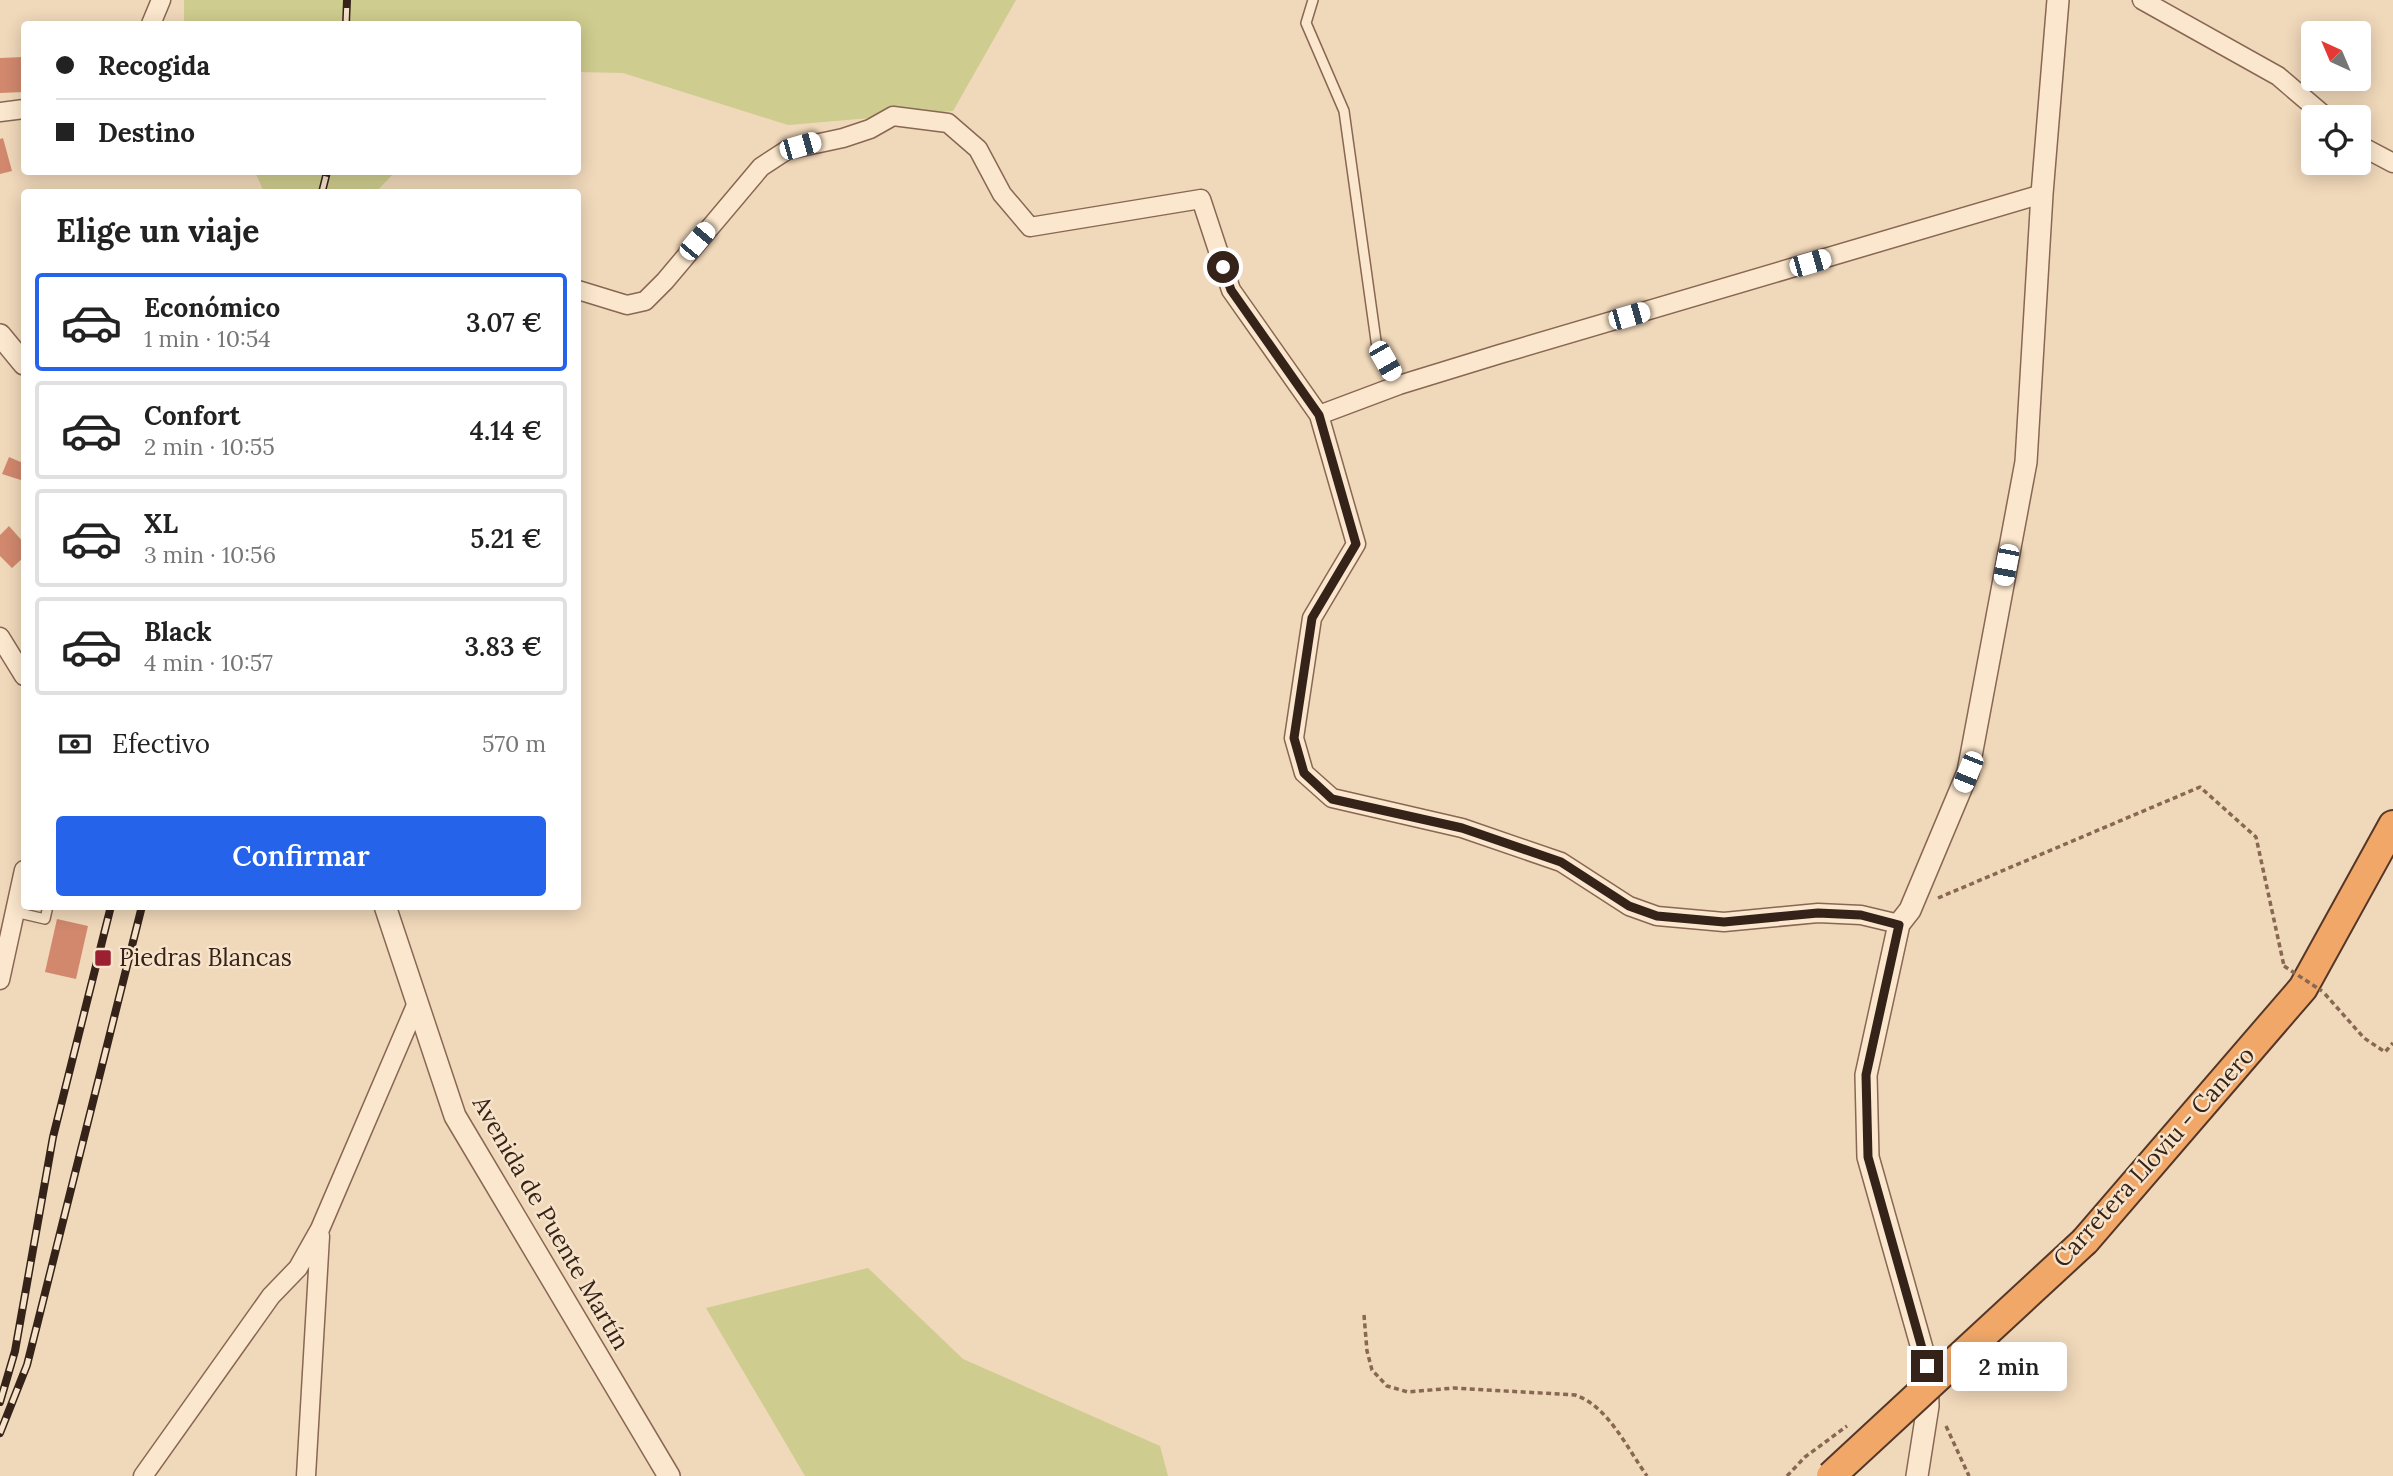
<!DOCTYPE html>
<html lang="es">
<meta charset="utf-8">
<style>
:root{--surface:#fff;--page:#f6f6f6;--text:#222;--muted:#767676;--line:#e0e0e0;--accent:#2563eb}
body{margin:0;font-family:Lora,serif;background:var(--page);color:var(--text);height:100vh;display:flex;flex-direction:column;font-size:26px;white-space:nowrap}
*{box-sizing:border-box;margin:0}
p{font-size:23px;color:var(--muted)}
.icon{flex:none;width:38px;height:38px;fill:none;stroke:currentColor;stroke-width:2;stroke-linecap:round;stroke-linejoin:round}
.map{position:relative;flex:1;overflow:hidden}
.side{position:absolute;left:21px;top:189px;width:560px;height:721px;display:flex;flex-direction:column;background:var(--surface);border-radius:7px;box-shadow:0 4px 18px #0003}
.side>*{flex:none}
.guide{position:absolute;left:21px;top:21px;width:560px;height:154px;border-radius:7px;box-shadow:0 4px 18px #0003;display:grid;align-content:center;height:154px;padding:0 35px;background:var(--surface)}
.needle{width:46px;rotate:316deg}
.controls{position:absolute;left:2301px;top:21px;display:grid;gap:14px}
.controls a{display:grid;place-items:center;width:70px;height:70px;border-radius:7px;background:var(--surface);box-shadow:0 4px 18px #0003;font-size:35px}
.end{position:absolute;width:32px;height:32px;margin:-16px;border:9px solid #352319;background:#fff;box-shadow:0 0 0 4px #fff}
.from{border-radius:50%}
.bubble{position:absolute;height:49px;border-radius:7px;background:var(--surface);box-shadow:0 4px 18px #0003;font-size:23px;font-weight:600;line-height:49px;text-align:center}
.car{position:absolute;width:21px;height:42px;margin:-21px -10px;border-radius:9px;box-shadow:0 0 5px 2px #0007;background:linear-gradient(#fff 24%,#345 0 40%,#fff 0 76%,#345 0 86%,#fff 0)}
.guide b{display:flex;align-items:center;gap:24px;height:66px;font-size:26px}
.guide b+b{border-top:2px solid var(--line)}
.guide i{width:18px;height:18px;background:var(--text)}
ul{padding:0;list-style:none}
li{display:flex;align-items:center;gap:21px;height:98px;margin:0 14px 10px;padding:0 21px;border:4px solid var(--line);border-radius:7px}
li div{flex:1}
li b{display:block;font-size:26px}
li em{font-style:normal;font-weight:600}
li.current{border-color:var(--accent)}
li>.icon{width:63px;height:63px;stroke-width:1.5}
h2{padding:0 35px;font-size:32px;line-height:84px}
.pay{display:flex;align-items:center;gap:18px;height:77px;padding:0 35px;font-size:26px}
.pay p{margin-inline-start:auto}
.action{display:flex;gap:14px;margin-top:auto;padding:14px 35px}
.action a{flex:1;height:80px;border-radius:7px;background:var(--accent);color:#fff;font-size:28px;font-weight:600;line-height:80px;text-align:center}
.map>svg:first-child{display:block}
.green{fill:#cecc8e}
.building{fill:#d1886d}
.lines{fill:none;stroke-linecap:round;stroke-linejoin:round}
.service-casing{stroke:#886753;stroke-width:12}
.minor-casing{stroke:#886753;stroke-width:21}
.tertiary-casing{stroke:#886753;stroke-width:24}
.trunk-casing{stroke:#543728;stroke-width:32}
.path{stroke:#886753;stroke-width:3.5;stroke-dasharray:5 3.5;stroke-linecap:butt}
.service{stroke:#fbe7cd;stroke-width:9}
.minor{stroke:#fbe7cd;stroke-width:18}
.tertiary{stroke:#fbe7cd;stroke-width:21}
.trunk{stroke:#f0a768;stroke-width:28}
.rail-casing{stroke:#352319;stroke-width:8}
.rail{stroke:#f7e3ca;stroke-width:5;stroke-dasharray:16;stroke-linecap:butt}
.trunk-bridge-casing{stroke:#543728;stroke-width:32;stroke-linecap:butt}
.path-bridge{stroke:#886753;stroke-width:3.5;stroke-dasharray:5 3.5;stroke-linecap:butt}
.trunk-bridge{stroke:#f0a768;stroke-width:28}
.route{stroke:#352319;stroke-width:9}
.poi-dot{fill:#9a2032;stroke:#f7e3ca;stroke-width:2.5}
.labels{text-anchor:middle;stroke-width:5;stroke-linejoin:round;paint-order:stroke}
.poi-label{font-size:24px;fill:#352319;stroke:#f7e3ca;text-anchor:start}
.street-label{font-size:24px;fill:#352319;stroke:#f7e3ca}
</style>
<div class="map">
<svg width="2393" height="1476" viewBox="0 0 2393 1476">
<rect width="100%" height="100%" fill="#f0d8ba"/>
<!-- green -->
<path class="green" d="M 184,0 L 1016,0 L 953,111 L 788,125 L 623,73 L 578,72 L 578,24 L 184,24 Z
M 255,172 L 395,172 L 376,192 L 264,192 Z
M 868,1268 L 963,1359 L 1160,1446 L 1168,1476 L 805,1476 L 706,1308 Z"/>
<!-- building -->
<path class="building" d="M 24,57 L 24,92 L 0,93 L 0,58 Z
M 3,138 L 12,171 L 0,174 L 0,139 Z
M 9,457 L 23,463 L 21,468 L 24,470 L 24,481 L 2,474 Z
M 9,526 L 24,543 L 24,557 L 12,568 L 0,556 L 0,535 Z
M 57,919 L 88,926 L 76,979 L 45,972 Z"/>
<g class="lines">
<defs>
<path id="service" d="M 1313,0 L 1306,23 L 1344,111 L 1377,348 L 1399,385
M 15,912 L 45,919 L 48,906"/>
<path id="minor" d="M 2142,0 L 2278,76 L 2326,117
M 151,24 L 161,0
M 0,112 L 24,109
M 2359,145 L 2393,163
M 578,290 L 627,305 L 645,301 L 665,281 L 761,167 L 787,150 L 843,138 L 870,129 L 893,116 L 948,123 L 978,149 L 1002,194 L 1030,227 L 1201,199 L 1231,290 L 1319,415 L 1356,544 L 1312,618 L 1294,738 L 1304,773 L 1332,798 L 1462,828 L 1561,862 L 1629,906 L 1657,916 L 1724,922 L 1818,913 L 1861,915 L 1899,924
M 1319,415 L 1399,385 L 1500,354 L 2042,194
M 0,637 L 24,676
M 0,980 L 24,870
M 143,1476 L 271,1296 L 298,1268 L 320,1229 L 417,1003
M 306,1476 L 320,1236"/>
<path id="tertiary" d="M 0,335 L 24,364
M 385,906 L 455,1116 L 669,1476
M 1917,1476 L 1928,1406 L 1927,1366 L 1868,1157 L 1866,1075 L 1899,924 L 1910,910 L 1968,772 L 2026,462 L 2042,194 L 2058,0"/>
<path id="trunk" d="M 2085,1241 L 2303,988 L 2393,825"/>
</defs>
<!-- service casing -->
<use href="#service" class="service-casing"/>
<!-- minor casing -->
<use href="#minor" class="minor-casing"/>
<!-- tertiary casing -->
<use href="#tertiary" class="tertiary-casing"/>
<!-- trunk casing -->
<use href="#trunk" class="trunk-casing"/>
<!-- path -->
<path class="path" d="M 1938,898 L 2200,787 L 2256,837 L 2284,966
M 2325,994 L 2364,1038 L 2385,1052 L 2393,1043
M 1364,1315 L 1367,1351 L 1372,1370 L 1387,1386 L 1408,1392 L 1454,1388 L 1575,1395 C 1608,1406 1627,1448 1647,1476
M 1946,1426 L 1969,1476
M 1787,1476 L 1805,1457 L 1847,1426"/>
<!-- service -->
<use href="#service" class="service"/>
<!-- minor -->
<use href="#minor" class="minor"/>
<!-- tertiary -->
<use href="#tertiary" class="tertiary"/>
<!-- trunk -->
<use href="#trunk" class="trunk"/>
<defs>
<path id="rail" d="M 346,24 L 347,0
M 322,192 L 327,172
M 0,1402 L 15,1351 L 53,1137 L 111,906
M 0,1433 L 27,1365 L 142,906"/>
</defs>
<!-- rail casing -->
<use href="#rail" class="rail-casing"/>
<!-- rail -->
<use href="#rail" class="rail"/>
<defs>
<path id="trunk-bridge" d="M 1831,1476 L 2085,1241"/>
</defs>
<!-- trunk-bridge casing -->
<use href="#trunk-bridge" class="trunk-bridge-casing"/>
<!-- path-bridge -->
<path class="path-bridge" d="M 2284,966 L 2322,991"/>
<!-- trunk-bridge -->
<use href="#trunk-bridge" class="trunk-bridge"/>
</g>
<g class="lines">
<!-- route -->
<path class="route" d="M 1223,267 L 1231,290 L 1319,415 L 1356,544 L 1312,618 L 1294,738 L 1304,773 L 1332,799 L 1462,828 L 1561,862 L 1629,906 L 1657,916 L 1724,922 L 1818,913 L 1861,915 L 1899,925 L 1866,1075 L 1868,1157 L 1927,1366"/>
</g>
<!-- markers -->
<rect class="poi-dot" x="94" y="949" width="18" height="18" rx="3.5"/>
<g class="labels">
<!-- poi labels -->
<g class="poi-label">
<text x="119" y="966">Piedras Blancas</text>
</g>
<!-- street labels -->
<g class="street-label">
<text transform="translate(2154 1157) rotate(-48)" y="8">Carretera Lloviu - Canero</text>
<text transform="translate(551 1223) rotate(60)" y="8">Avenida de Puente Martín</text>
</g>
</g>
</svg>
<div class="controls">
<a><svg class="needle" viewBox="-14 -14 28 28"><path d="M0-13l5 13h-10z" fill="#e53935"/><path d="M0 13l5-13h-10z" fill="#767676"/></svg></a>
<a><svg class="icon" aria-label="locate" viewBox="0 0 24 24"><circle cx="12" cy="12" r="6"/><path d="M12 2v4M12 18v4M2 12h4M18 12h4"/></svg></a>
</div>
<i class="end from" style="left:1223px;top:267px"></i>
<i class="end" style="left:1927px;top:1366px"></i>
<div class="bubble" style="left:1951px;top:1342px;width:116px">2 min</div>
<i class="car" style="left:800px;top:146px;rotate:74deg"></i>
<i class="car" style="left:697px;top:241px;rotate:40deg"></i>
<i class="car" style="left:1810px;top:263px;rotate:74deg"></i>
<i class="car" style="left:1629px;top:316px;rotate:74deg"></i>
<i class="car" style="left:1385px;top:361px;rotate:150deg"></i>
<i class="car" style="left:2006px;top:565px;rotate:191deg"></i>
<i class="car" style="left:1968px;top:772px;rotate:202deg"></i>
<div class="guide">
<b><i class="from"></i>Recogida</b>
<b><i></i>Destino</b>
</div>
<section class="side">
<h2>Elige un viaje</h2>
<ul>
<li class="current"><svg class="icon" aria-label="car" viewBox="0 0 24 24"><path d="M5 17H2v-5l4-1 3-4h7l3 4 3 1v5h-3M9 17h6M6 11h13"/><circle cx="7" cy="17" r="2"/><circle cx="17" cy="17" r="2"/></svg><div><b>Económico</b><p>1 min · 10:54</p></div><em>3.07 €</em></li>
<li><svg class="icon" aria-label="car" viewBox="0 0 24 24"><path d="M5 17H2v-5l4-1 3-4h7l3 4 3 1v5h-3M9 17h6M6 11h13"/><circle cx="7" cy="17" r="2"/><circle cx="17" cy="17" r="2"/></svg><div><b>Confort</b><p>2 min · 10:55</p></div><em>4.14 €</em></li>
<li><svg class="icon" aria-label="car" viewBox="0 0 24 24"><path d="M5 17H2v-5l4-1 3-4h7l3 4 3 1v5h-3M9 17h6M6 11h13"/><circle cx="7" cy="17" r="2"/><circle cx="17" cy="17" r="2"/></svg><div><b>XL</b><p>3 min · 10:56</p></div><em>5.21 €</em></li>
<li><svg class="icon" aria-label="car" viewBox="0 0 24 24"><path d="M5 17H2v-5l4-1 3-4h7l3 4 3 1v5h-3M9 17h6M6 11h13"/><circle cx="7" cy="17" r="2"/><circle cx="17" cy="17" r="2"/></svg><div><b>Black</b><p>4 min · 10:57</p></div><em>3.83 €</em></li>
</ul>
<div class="pay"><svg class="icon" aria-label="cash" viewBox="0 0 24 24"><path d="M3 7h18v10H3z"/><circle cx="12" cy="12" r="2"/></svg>Efectivo<p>570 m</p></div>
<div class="action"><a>Confirmar</a></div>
</section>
</div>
